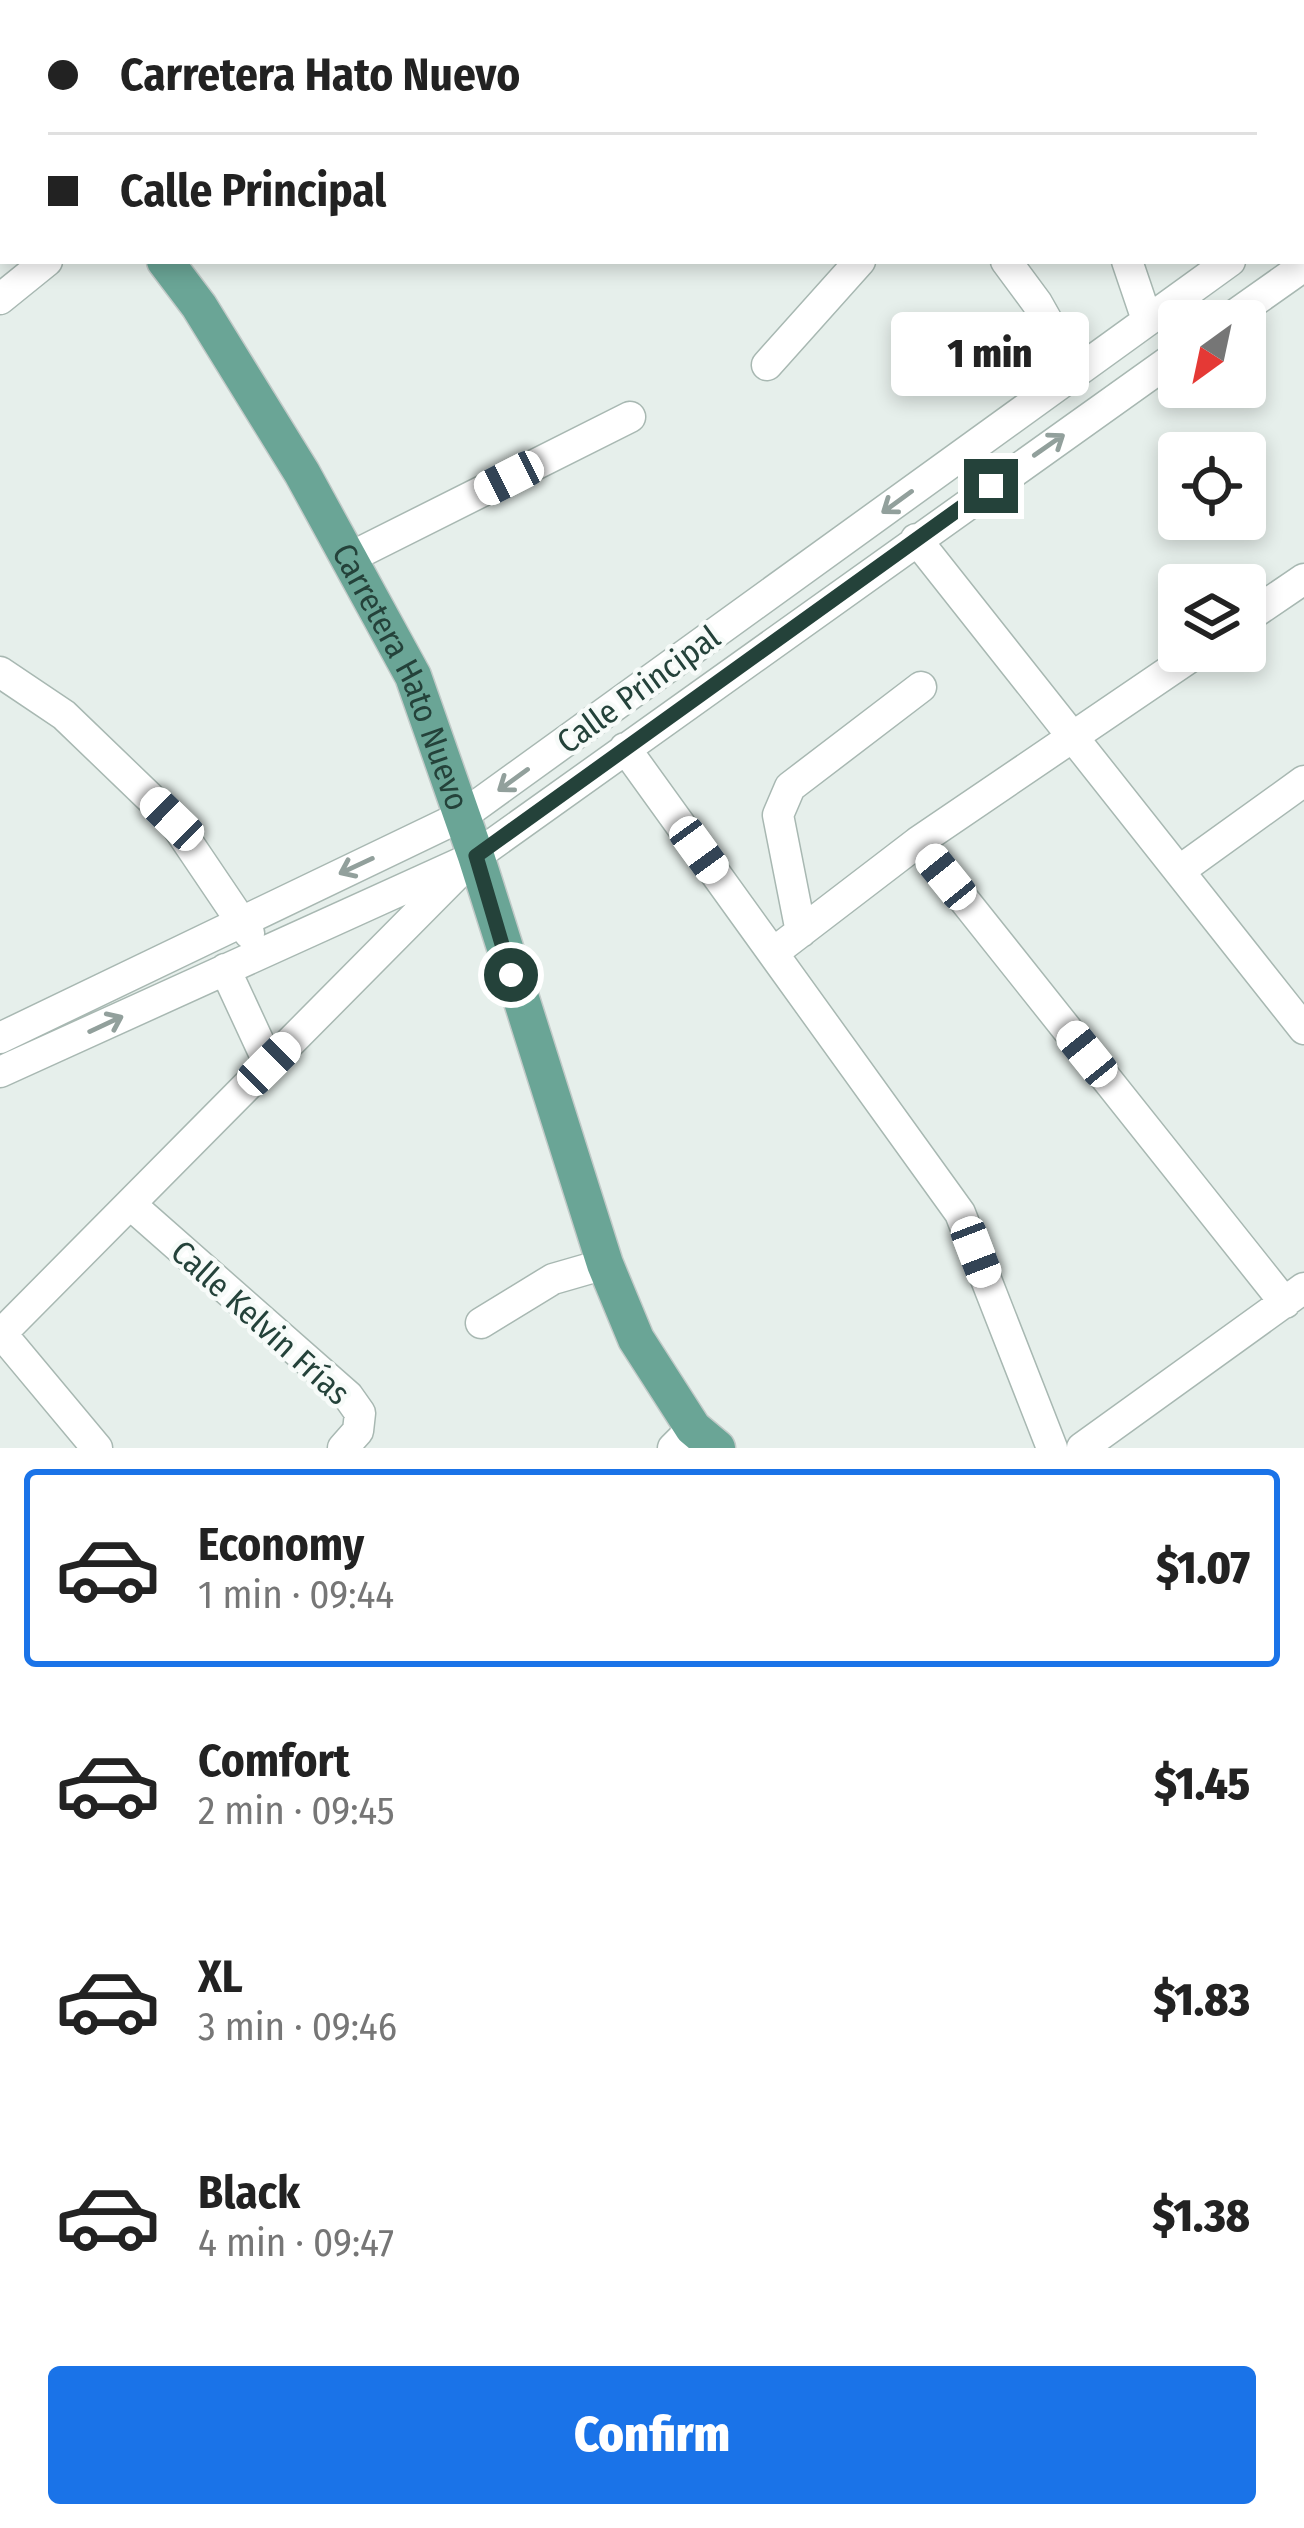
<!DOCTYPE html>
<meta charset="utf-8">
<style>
:root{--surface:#fff;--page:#f2f2f2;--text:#222;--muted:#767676;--line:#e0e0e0;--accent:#1a73e8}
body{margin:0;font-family:"Fira Sans Condensed",sans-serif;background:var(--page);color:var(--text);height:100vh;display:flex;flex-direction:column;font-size:45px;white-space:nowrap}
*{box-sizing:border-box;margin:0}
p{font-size:39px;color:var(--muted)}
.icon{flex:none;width:66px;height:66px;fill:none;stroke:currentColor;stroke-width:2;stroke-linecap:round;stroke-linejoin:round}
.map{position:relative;height:1448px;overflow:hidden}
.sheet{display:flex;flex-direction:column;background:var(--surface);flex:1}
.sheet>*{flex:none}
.guide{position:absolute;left:0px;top:0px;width:1305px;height:264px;box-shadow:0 6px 18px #0003;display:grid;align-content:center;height:264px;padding:0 48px;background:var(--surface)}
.needle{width:78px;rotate:213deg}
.buttons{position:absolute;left:1158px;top:300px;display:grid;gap:24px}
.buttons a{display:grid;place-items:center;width:108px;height:108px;border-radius:12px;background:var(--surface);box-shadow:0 6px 18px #0003;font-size:60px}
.end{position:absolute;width:54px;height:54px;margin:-27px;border:15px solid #24423a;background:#fff;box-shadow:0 0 0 6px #fff}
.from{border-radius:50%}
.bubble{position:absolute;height:84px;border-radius:12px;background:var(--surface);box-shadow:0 6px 18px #0003;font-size:39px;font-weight:800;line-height:84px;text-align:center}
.car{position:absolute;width:36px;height:72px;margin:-36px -18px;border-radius:15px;box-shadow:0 0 9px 3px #0007;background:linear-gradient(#fff 24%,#345 0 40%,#fff 0 76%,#345 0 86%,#fff 0)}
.guide b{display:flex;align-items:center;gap:42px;height:114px;font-size:45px}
.guide b+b{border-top:3px solid var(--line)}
.guide i{width:30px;height:30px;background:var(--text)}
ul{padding:21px 0 0;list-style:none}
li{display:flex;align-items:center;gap:36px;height:198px;margin:0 24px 18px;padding:0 24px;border:6px solid transparent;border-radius:12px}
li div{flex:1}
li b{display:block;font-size:45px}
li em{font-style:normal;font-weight:800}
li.current{border-color:var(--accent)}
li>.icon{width:108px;height:108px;stroke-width:1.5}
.action{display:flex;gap:24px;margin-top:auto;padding:24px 48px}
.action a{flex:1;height:138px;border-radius:12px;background:var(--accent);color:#fff;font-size:48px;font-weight:800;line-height:138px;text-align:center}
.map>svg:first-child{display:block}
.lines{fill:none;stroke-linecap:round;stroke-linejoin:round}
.minor-casing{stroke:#a8b8b2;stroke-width:33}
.major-casing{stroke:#c2cac8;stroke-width:39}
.minor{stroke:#fff;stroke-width:30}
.major{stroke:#6aa596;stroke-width:36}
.oneway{stroke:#92a09c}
.route{stroke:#24423a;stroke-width:15}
.labels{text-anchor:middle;stroke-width:9;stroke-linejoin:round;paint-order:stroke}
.street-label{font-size:33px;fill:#24423a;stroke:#f7fbf9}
</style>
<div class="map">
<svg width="1304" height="1448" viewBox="0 0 1304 1448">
<rect width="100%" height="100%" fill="#e6efeb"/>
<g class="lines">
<defs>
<path id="minor" d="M 1002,0 L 1005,3
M 1054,3 L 1055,0
M 1234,3 L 1238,0
M 1302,90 L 1304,88
M 1302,209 L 1304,207
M 1006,261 L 1037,303 L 1076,372
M 1127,261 L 1147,320
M 0,299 L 47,261
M 1226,321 L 1304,266
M 767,365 L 860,261
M 916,539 L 1304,1029
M 349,558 L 630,417
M 1245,619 L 1304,579
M 0,672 L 64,715 L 172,819 L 249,933
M 625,748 L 960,1213 L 1052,1448
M 918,842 L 1285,1303
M 1179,871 L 1304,781
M 801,932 L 778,815 L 790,787 L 921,687
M 773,953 L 918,842 L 1199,651
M 225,969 L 269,1064
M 0,1038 L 462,816 L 1230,261
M 0,1072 L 476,856 L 1179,354
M 130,1204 L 348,1396 L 360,1413 L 358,1431 L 343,1448
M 481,1323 L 553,1279 L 605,1264
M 1,1333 L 97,1448
M 0,1335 L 463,868
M 673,1448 L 693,1428
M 1082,1448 L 1304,1288"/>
<g id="major">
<path d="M 0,40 L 3,44"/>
<path id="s1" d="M 165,261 L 199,306 L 302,473 L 413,676 L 476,856 L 605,1264 L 636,1339 L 693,1428 L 717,1448"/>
</g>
</defs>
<!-- minor casing -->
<use href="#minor" class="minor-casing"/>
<!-- major casing -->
<use href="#major" class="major-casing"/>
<!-- minor -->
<use href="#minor" class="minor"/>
<!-- major -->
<use href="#major" class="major"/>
</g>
<!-- one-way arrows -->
<defs><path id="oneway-shaft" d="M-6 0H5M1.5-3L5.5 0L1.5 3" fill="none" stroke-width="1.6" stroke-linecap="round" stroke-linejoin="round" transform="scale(3)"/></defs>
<g class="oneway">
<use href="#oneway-shaft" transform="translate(1049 445) rotate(-35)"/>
<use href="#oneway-shaft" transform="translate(897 502) rotate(144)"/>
<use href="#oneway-shaft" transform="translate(513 780) rotate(144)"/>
<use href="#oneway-shaft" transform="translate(356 866) rotate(155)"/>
<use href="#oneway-shaft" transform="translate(106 1024) rotate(-25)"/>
</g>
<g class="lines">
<!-- route -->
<path class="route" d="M 511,975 L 476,856 L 991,486"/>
</g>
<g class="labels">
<!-- street labels -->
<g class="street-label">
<text dy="12" stroke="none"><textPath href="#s1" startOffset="480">Carretera Hato Nuevo</textPath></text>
<text transform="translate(638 689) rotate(-36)" y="12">Calle Principal</text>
<text transform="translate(261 1322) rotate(42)" y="12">Calle Kelvin Frías</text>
</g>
</g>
</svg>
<div class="buttons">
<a><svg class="needle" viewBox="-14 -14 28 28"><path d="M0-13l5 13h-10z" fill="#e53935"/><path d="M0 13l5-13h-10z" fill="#767676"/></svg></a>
<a><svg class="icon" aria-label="locate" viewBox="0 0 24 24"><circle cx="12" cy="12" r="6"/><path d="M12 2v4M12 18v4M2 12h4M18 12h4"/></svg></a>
<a><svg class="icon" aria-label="layers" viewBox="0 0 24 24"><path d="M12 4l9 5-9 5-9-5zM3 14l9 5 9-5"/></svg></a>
</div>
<i class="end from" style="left:511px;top:975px"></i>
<i class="end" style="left:991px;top:486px"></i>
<div class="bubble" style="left:891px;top:312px;width:198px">1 min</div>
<i class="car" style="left:509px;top:478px;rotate:243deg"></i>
<i class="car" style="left:172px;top:819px;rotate:314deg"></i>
<i class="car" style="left:699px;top:850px;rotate:144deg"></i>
<i class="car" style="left:946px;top:877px;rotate:321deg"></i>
<i class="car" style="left:1087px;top:1054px;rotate:321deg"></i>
<i class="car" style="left:269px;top:1064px;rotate:45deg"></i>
<i class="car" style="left:976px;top:1252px;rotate:159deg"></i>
<div class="guide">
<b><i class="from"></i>Carretera Hato Nuevo</b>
<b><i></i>Calle Principal</b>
</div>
</div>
<section class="sheet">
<ul>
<li class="current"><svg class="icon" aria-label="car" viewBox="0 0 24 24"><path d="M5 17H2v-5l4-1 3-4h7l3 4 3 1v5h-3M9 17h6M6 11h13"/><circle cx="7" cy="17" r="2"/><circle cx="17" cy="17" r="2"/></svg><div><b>Economy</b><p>1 min · 09:44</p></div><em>$1.07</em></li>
<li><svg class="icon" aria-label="car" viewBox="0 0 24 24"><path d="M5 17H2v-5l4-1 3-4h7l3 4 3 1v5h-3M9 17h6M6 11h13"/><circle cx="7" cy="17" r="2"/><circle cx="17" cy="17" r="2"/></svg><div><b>Comfort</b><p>2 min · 09:45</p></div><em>$1.45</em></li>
<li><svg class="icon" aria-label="car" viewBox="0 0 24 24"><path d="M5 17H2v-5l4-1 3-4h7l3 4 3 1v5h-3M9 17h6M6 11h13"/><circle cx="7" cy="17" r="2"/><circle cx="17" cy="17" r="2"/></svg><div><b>XL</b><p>3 min · 09:46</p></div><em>$1.83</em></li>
<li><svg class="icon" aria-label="car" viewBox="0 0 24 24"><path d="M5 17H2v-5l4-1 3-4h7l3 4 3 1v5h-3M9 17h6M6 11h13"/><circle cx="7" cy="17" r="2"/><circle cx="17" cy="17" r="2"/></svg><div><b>Black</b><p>4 min · 09:47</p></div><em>$1.38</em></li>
</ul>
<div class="action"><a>Confirm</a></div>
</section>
